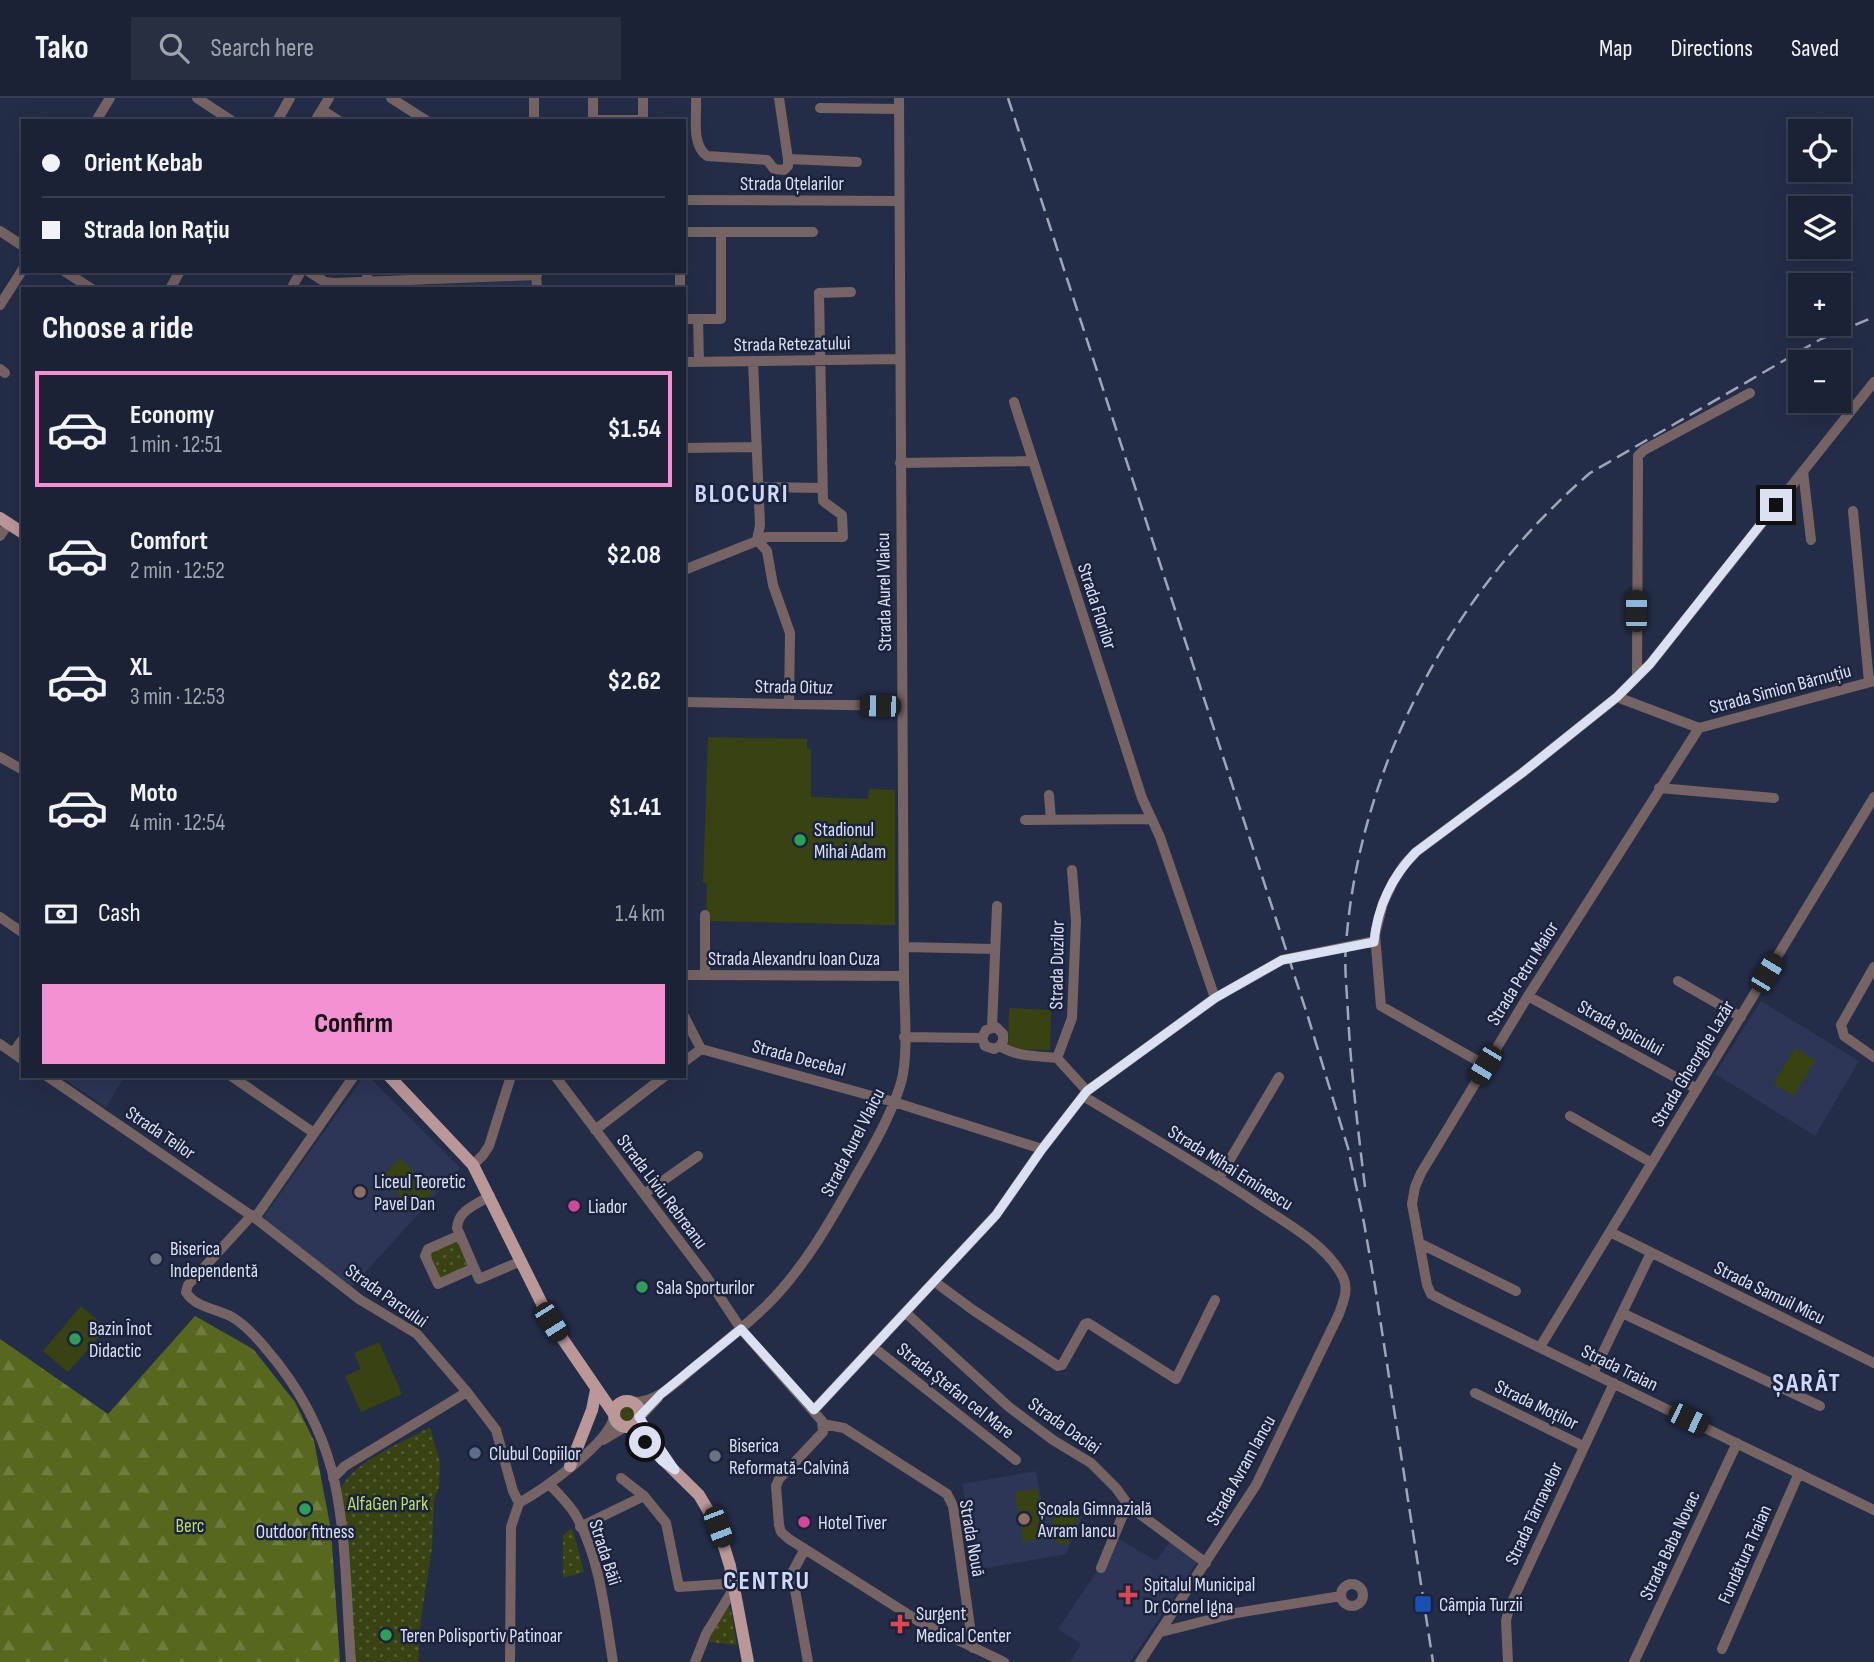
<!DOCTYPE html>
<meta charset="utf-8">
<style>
:root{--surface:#1b2235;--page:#282f41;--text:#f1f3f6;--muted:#a0a4ad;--line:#393f50;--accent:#f491d3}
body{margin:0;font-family:"Sofia Sans Condensed",sans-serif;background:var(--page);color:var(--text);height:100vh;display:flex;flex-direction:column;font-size:26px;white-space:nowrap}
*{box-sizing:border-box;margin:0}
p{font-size:23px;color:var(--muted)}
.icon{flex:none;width:38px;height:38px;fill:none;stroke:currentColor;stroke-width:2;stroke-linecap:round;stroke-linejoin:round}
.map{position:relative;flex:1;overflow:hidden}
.details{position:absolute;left:21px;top:189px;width:665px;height:791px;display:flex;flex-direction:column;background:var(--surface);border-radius:0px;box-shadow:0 7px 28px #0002,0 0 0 2px var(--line)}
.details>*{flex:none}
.top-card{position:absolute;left:21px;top:21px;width:665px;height:154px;border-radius:0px;box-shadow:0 7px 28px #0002,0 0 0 2px var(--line);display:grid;align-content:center;height:154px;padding:0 21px;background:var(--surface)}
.controls{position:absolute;left:1788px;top:21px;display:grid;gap:14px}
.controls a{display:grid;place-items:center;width:63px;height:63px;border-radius:0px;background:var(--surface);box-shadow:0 7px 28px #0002,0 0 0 2px var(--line);font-size:35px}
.end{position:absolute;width:32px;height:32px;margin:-16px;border:9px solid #dbe1f3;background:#111;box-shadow:0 0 0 4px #111}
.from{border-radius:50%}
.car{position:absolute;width:21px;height:42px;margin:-21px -10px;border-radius:9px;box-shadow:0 0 5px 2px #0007;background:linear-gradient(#222 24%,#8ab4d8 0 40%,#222 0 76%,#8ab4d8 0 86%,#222 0)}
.top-card b{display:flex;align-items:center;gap:24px;height:66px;font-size:26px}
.top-card b+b{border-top:2px solid var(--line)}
.top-card i{width:18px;height:18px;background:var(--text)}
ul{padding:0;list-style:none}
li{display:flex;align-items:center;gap:21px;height:116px;margin:0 14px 10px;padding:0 7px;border:4px solid transparent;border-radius:0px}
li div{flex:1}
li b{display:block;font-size:26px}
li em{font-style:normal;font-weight:700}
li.current{border-color:var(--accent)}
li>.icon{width:63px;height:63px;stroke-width:1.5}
h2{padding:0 21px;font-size:32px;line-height:84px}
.pay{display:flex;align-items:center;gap:18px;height:77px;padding:0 21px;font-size:26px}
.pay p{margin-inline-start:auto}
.button{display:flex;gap:14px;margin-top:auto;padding:14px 21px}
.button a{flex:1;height:80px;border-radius:0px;background:var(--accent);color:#111;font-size:28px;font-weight:700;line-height:80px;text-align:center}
header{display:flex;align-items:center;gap:42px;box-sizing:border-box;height:98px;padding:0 35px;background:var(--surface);border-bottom:2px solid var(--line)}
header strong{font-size:33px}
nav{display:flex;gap:38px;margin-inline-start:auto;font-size:24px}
.search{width:490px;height:63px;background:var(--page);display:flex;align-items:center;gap:18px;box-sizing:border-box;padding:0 24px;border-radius:0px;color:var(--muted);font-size:26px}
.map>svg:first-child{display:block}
.built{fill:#2c3656}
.grass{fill:#384311}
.forest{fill:url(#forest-firs)}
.park{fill:url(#park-dots)}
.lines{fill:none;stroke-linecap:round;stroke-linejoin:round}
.minor{stroke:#756463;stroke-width:10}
.major{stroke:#bb9898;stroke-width:12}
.rail{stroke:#9fa6ba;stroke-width:2.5;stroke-dasharray:14 7;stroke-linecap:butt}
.route{stroke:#dbe1f3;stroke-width:9}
.leisure-dot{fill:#2e9e5b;stroke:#1b233c;stroke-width:2.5}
.education-dot{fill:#8d6e63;stroke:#1b233c;stroke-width:2.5}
.hotel-dot{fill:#d1479c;stroke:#1b233c;stroke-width:2.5}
.worship-dot{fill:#6b7280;stroke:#1b233c;stroke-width:2.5}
.service-dot{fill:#5c6f8a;stroke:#1b233c;stroke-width:2.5}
.health-dot{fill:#e0444e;stroke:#1b233c;stroke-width:2.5}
.transit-dot{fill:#1a4fb4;stroke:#1b233c;stroke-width:2.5}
.labels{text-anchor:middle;stroke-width:5;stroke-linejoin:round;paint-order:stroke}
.street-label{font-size:19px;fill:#dbe1f3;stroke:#1b233c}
.poi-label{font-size:19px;fill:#dbe1f3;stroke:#1b233c;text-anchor:start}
.park-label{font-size:19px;fill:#c1de62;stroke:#1b233c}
.district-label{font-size:26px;font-weight:bold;letter-spacing:2px;fill:#cedafc;stroke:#1b233c}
</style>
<header>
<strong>Tako</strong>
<div class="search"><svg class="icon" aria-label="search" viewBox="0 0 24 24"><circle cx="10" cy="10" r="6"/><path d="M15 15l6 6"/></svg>Search here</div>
<nav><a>Map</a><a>Directions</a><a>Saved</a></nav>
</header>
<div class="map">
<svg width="1874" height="1564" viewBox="0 0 1874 1564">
<defs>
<pattern id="forest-firs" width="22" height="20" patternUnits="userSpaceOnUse" patternTransform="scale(1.75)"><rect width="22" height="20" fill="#58671e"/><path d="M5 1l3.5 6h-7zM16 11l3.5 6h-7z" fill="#6f7c3f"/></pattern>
<pattern id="park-dots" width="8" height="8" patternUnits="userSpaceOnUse" patternTransform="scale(1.75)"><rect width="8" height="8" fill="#384311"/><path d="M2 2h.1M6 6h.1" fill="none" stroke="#545e34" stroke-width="1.8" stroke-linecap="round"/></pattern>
</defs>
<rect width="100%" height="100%" fill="#242d47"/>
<!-- built -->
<path class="built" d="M 532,182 L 533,191 L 428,191 L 428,187 Z
M 1761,903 L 1859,963 L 1815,1038 L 1715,976 Z
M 70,978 L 125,978 L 106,1009 L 67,983 Z
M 364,978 L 368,978 L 460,1070 L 352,1189 L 265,1122 L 265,1117 Z
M 1036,1373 L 1042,1407 L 1059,1404 L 1084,1415 L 1066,1456 L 976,1472 L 962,1386 Z
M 1119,1441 L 1156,1463 L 1170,1444 L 1198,1463 L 1130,1564 L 1070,1564 L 1081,1546 L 1058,1531 Z"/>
<!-- grass -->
<path class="grass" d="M 708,639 L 807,641 L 807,650 L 811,651 L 811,699 L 868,701 L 869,691 L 895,692 L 895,827 L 706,823 L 707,786 L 703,784 Z
M 1009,910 L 1051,912 L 1050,952 L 1008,951 Z
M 1795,950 L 1815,962 L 1794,998 L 1773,986 Z
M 400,1060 L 434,1093 L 415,1113 L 381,1080 Z
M 81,1208 L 107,1230 L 68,1274 L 43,1253 Z
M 379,1244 L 402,1296 L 361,1314 L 345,1278 L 361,1271 L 354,1255 Z
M619 1317a8 8 0 1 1 16 0a8 8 0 1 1-16 0Z
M 1037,1391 L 1045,1440 L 1023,1444 L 1015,1394 Z
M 1057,1411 L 1071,1417 L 1074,1412 L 1081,1415 L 1067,1448 L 1046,1439 Z"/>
<!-- forest -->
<path class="forest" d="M 195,1218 L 253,1251 L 295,1304 L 314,1343 L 331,1432 L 340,1564 L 0,1564 L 0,1241 L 108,1316 Z"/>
<!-- park -->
<path class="park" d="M 459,1141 L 471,1169 L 439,1183 L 427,1154 Z
M 430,1329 L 440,1364 L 439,1389 L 434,1402 L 432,1450 L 421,1521 L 418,1564 L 353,1564 L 341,1390 C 354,1363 404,1344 430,1329 Z
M 571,1430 L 573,1433 L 584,1474 L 563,1480 L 563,1438 Z
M 727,1507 L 731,1512 L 737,1547 L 709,1544 L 714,1531 Z"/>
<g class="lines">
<!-- minor -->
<path class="minor" d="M 197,0 L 232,23
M 391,0 L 427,23
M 534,0 L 534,23
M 593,0 L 593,22 L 643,22
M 643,0 L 643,23
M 696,0 C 697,18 691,47 707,58 L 767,62 L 774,71 L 784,72 L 788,68 L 788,61 L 857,64
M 779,0 L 788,61
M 820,10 L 899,11
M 322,12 L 339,23
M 96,23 L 110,0
M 277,23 L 290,0
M 315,23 L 329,0
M 684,102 L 899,103
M 0,133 L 23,148
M 684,134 L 813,134
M 64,173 L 92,191
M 308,173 L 325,184 L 334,185 L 537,177
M 367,173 L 367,184
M 680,173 L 680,191
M 536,174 L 537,191
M 170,191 L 180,173
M 291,191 L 301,173
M 0,207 L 23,171
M 684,221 L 721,221 L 721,134
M 698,221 L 699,264
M 753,263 L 760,427 L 757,442
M 684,264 L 899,261
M 0,271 L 5,275
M 1014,304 L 1142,700 L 1160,739 L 1215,900
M 684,350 L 757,349
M 900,365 L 1033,363
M 1803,373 L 1811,442
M 758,389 L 822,390
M 1853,413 L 1869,584
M 0,438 L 9,425
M 757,442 L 767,453 L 773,487 L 790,535 L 789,606
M 684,472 L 767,439 L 843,439 L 842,417 L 823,403 L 819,195 L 851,194
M 1637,578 L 1638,358 L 1644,352 L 1750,295
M 1617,599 L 1699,630 L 1874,583
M 684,604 L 902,608
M 1699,630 L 1528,898 L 1421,1075 L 1415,1089 L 1412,1106 L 1427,1187 L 1431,1196 L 1450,1206 L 1874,1412
M 0,659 L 23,672
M 1659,690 L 1774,700
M 1049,697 L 1051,722
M 1025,722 L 1152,721
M 705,817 L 705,877
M 0,819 L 23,835
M 904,849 L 995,851
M 1874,869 L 1841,927 L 1844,938 L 1874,959
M 684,877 L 904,878
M 1678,883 L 1741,919
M 1528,898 L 1697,991
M 684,918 L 701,951 L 894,1004 L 1042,1051
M 992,929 L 997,808
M 904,939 L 982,940
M 982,940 L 985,948 L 994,951 L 1000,948 C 1017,959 1037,958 1057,960 L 1087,993
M 982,940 L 986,932 L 996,929 L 1003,936 L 1003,943 L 1000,948
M 0,946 L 23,962
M 13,955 L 23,941
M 1057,960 L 1072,920 L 1076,823 L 1072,772
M 684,964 L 701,951
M 1485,967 L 1381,908 L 1375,837 L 1383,805 L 1393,784 L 1404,767 L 1416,754 L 1522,675 L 1617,599 L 1650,566 L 1874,284
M 47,978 L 255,1120
M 231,978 L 314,1035
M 354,978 L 255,1120 L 359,1201 L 417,1236 L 467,1294 L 496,1332 L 513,1393 L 519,1405
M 555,978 L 706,1178 L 741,1231 L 822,1323 L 823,1334 L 779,1381 L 776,1388 L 779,1427 L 781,1434 L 789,1441 L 920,1524 L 1004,1564
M 1083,998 C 1143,1034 1204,1069 1262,1109 C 1290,1127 1327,1148 1343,1179 C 1349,1192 1343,1204 1339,1216 L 1256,1387 L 1140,1564
M 1570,1018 L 1652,1065
M 595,1032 L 665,978
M 473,1067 L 483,1057 L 489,1048 L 511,978
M 1219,1080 L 1279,979
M 644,1096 L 698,1058
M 490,1098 C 477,1106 458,1112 457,1130 L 479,1181 L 521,1163
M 252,1117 L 188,1187 L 186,1194 C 194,1209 218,1211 232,1219 C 244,1226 258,1241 267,1252 C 297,1287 320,1328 332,1373 C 347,1432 346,1503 351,1564
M 1610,1134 L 1874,1265
M 460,1137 L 428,1151 L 425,1158 L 438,1186 L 474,1170
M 1419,1145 L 1516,1193
M 935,1184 L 973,1212 L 1058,1268 L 1062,1267 L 1085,1226 L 1088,1225 L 1176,1281 L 1215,1202
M 906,1215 L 1009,1309 L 1053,1342 L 1091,1365 L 1116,1390 L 1129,1408 L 1206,1465
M 1622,1215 L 1820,1308
M 873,1249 L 1016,1362
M 1540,1249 L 1874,699
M 1593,1275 L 1651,1155
M 1475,1295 L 1583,1348
M 630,1304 C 658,1306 678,1282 698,1266 C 721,1247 745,1228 767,1207 C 805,1169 831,1122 857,1076 C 874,1047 891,1017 901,985 C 909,956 904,909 904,878 L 899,0
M 814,1312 L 996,1117 L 1042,1051 L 1087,993 L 1215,900 L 1282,862 L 1375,843
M 640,1319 L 658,1300
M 823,1326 L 844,1330 L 947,1396 L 953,1408 L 973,1550
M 603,1342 L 625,1329
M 333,1380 L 345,1368 L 467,1294
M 621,1380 L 644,1398
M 550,1387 C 559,1396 568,1405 575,1416 C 600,1459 605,1515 613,1564
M 519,1405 C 544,1391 608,1346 614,1319
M 580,1429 L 644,1398 L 666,1425 L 679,1489 L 723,1486 L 734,1490 L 706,1536 L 695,1564
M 805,1451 L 792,1475 L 808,1564
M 1101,1470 L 1122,1419 L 1129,1408
M1341 1497a11 11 0 1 1 22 0a11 11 0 1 1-22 0Z
M 1161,1534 L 1236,1515 L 1341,1498
M 1722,1551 L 1799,1375
M 510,1564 L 511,1429 L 519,1405
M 1508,1564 L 1506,1523 L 1509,1510 L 1614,1285
M 1634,1564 L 1737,1345"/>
<!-- major -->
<path class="major" d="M 0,420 L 23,435
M 389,978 L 473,1067 L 551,1224 L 614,1316
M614 1316a13 13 0 1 1 26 0a13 13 0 1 1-26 0Z
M 630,1329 L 699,1397 L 718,1429 L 730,1468 L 748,1564
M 570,1368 L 592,1312 L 596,1292"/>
<!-- rail -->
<path class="rail" d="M 1008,0 L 1308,919 L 1348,1050 L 1364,1125 L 1375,1188 L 1433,1564
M 1365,1089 C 1358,1032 1351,974 1348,916 C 1347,893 1344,870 1346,847 C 1359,667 1454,492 1590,375 L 1821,241 L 1874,219"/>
</g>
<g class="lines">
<!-- route -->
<path class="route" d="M 645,1344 L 662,1363 L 675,1372 L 639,1319 L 661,1296 L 741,1231 L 814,1312 L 996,1117 L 1042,1051 L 1087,993 L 1215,900 L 1282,862 L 1374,844 C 1377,810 1392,778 1416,754 L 1522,675 L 1617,599 L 1650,566 L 1776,407"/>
</g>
<!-- markers -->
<g class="leisure-dot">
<circle cx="800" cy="742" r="7"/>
<circle cx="642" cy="1189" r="7"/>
<circle cx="75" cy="1241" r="7"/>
<circle cx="305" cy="1411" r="7"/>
<circle cx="386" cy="1537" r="7"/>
</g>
<g class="education-dot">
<circle cx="360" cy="1094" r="7"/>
<circle cx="1024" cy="1421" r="7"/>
</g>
<g class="hotel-dot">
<circle cx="574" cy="1108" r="7"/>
<circle cx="804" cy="1424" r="7"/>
</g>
<g class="worship-dot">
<circle cx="156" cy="1161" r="7"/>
<circle cx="715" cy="1358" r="7"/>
</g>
<circle class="service-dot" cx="475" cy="1355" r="7"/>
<g class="health-dot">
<path d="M1124.5 1486.5h7v7h7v7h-7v7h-7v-7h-7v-7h7z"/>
<path d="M896.5 1515.5h7v7h7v7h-7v7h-7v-7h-7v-7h7z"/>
</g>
<rect class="transit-dot" x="1414" y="1497" width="18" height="18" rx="3.5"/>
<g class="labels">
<!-- street labels -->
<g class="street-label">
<text x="792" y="92">Strada Oțelarilor</text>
<text transform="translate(792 245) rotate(-1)" y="7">Strada Retezatului</text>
<text transform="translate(883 494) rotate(-91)" y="7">Strada Aurel Vlaicu</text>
<text transform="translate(1098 508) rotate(72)" y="7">Strada Florilor</text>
<text transform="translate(794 588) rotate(1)" y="7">Strada Oituz</text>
<text transform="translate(1780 590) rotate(-15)" y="7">Strada Simion Bărnuțiu</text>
<text x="794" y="867">Strada Alexandru Ioan Cuza</text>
<text transform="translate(1056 867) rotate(-89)" y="7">Strada Duzilor</text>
<text transform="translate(1522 875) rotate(-58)" y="7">Strada Petru Maior</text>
<text transform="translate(1621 929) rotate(29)" y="7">Strada Spicului</text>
<text transform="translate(799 959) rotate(15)" y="7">Strada Decebal</text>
<text transform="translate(1692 965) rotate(-59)" y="7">Strada Gheorghe Lazăr</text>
<text transform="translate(161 1034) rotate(34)" y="7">Strada Teilor</text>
<text transform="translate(852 1044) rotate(-63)" y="7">Strada Aurel Vlaicu</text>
<text transform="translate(1231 1069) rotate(32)" y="7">Strada Mihai Eminescu</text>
<text transform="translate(663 1093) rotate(53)" y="7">Strada Liviu Rebreanu</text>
<text transform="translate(1770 1194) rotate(26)" y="7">Strada Samuil Micu</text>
<text transform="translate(387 1197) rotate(35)" y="7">Strada Parcului</text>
<text transform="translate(1620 1269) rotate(26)" y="7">Strada Traian</text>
<text transform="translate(956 1292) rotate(38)" y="7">Strada Ștefan cel Mare</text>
<text transform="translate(1537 1306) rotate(26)" y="7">Strada Moților</text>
<text transform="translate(1065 1327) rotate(35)" y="7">Strada Daciei</text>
<text transform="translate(1240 1372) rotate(-61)" y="7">Strada Avram Iancu</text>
<text transform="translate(1533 1415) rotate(-65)" y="7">Strada Târnavelor</text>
<text transform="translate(973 1440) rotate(80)" y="7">Strada Nouă</text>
<text transform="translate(1669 1447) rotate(-65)" y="7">Strada Baba Novac</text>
<text transform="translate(606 1454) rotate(72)" y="7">Strada Băii</text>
<text transform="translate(1744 1456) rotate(-66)" y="7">Fundătura Traian</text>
</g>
<!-- poi labels -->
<g class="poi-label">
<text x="814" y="738">Stadionul<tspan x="814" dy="22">Mihai Adam</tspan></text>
<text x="374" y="1090">Liceul Teoretic<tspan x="374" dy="22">Pavel Dan</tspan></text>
<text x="588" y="1115">Liador</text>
<text x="170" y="1157">Biserica<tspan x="170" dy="22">Independentă</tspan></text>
<text x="656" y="1196">Sala Sporturilor</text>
<text x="89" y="1237">Bazin Înot<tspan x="89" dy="22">Didactic</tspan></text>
<text x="729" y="1354">Biserica<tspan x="729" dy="22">Reformată-Calvină</tspan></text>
<text x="489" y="1362">Clubul Copiilor</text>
<text x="1038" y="1417">Școala Gimnazială<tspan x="1038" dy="22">Avram Iancu</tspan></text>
<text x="818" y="1431">Hotel Tiver</text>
<text x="305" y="1440" text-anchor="middle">Outdoor fitness</text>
<text x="1144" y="1493">Spitalul Municipal<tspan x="1144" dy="22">Dr Cornel Igna</tspan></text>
<text x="1439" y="1513">Câmpia Turzii</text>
<text x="916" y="1522">Surgent<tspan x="916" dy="22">Medical Center</tspan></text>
<text x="400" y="1544">Teren Polisportiv Patinoar</text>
</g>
<!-- park labels -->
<g class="park-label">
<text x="388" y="1412">AlfaGen Park</text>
<text x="190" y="1434">Berc</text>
</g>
<!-- district labels -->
<g class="district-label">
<text x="742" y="404">BLOCURI</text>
<text x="1807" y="1293">ȘARÂT</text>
<text x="767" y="1491">CENTRU</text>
</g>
</g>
</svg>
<div class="controls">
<a><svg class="icon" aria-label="locate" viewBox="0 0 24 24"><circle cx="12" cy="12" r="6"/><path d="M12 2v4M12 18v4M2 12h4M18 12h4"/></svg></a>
<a><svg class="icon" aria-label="layers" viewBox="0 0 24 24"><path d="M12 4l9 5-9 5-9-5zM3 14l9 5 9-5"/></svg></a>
<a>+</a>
<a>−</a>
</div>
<i class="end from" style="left:645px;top:1344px"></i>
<i class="end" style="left:1776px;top:407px"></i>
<i class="car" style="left:1636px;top:513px;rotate:0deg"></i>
<i class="car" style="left:880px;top:608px;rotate:271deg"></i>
<i class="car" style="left:1767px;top:875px;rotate:31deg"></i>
<i class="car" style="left:1485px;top:967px;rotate:211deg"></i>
<i class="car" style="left:551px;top:1224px;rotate:148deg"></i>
<i class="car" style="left:1688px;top:1321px;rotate:116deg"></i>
<i class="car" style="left:718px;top:1429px;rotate:159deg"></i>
<div class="top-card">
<b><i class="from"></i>Orient Kebab</b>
<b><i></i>Strada Ion Rațiu</b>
</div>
<section class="details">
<h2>Choose a ride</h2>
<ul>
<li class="current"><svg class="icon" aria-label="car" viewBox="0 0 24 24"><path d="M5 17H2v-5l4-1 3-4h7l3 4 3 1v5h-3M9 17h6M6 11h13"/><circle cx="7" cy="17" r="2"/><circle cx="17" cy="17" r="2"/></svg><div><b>Economy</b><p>1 min · 12:51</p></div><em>$1.54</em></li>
<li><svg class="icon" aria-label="car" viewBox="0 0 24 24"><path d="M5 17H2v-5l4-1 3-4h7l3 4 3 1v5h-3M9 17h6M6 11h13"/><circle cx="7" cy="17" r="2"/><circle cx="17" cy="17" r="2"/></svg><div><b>Comfort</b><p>2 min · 12:52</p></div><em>$2.08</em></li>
<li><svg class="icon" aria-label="car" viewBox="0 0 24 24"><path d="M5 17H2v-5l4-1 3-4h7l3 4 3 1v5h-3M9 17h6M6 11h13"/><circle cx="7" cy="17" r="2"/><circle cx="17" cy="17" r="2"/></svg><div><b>XL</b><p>3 min · 12:53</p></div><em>$2.62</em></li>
<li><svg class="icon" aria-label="car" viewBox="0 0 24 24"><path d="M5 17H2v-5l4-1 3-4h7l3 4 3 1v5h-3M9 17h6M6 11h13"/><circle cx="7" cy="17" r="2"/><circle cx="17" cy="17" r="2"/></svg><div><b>Moto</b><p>4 min · 12:54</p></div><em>$1.41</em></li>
</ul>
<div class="pay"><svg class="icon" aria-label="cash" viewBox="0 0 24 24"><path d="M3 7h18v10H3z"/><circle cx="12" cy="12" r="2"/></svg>Cash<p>1.4 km</p></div>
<div class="button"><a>Confirm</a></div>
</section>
</div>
